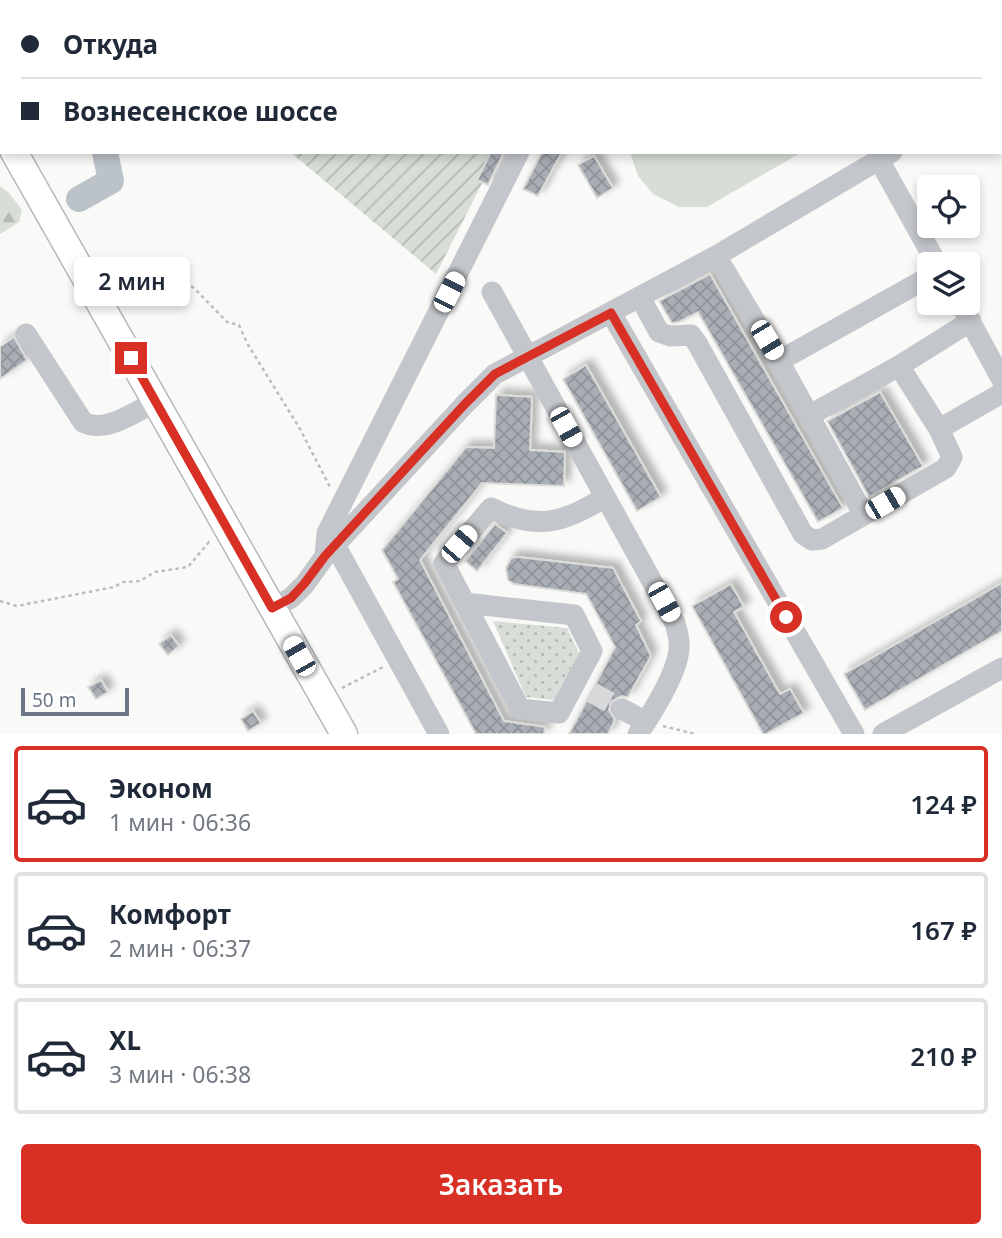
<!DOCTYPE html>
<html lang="ru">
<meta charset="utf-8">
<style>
:root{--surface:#fff;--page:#f2f2f3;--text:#1f2937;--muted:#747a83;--line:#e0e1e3;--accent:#d93025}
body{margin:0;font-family:"Noto Sans",sans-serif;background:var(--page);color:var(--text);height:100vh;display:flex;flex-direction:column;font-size:26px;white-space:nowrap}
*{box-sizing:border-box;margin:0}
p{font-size:23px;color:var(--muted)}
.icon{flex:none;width:38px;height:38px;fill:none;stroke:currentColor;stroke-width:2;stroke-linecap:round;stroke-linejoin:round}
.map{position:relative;height:734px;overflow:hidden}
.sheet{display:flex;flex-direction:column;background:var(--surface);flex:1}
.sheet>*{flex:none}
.guide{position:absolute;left:0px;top:0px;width:1003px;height:154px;box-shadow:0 4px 10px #0003;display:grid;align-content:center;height:154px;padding:0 21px;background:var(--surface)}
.tools{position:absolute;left:917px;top:175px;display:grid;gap:14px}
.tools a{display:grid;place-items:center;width:63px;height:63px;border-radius:7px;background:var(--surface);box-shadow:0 4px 10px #0003;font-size:35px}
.scale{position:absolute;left:21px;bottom:18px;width:108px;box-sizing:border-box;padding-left:7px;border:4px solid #6b7685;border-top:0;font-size:19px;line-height:24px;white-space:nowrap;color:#6b7685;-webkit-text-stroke:5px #fff;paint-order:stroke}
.end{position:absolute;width:32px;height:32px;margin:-16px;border:9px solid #d93025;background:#fff;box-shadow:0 0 0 4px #fff}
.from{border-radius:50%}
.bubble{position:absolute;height:49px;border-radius:7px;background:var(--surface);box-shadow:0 4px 10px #0003;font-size:23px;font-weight:600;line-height:49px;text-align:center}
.car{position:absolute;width:21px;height:42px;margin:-21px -10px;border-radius:9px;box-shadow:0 0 5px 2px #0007;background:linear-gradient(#fff 24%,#345 0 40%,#fff 0 76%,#345 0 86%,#fff 0)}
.guide b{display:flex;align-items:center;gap:24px;height:66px;font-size:26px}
.guide b+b{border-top:2px solid var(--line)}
.guide i{width:18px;height:18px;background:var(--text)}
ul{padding:12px 0 0;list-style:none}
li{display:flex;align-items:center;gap:21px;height:116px;margin:0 14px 10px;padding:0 7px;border:4px solid var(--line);border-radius:7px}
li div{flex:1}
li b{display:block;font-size:26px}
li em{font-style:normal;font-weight:600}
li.selected{border-color:var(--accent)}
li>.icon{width:63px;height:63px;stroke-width:1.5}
.primary-button{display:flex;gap:14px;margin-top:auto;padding:14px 21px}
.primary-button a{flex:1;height:80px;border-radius:7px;background:var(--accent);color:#fff;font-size:28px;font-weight:600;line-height:80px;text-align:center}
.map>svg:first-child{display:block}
.grass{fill:url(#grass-dots)}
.forest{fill:url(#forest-firs)}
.garden{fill:url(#garden-furrows)}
.pitch{fill:#d8ded7}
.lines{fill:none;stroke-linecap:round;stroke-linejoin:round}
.river{stroke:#bbc3c8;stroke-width:26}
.building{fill:url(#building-cross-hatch);stroke:#dbdbd9;stroke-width:2;filter:url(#shadow)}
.minor-tunnel{stroke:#d6d8da;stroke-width:21;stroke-dasharray:21 10;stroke-linecap:butt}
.major-casing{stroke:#b4b8bc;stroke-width:29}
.path{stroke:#bbbdc0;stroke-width:2.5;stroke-dasharray:3.5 3.5;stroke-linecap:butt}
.minor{stroke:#c3c6ca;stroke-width:21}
.major{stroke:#fff;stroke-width:26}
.route{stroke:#d93025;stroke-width:9}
</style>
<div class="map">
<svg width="1002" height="734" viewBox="0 0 1002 734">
<defs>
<pattern id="grass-dots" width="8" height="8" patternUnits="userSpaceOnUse" patternTransform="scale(1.75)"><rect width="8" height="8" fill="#d8ded7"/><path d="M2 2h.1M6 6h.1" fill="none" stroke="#b3b9b4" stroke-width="1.8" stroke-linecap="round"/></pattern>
<pattern id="forest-firs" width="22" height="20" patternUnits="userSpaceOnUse" patternTransform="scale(1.75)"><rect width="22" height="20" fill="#d8ded7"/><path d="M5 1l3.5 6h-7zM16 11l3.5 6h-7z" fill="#b3b9b4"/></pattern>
<pattern id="garden-furrows" width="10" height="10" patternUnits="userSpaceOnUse" patternTransform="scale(1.75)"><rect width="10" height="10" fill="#d8ded7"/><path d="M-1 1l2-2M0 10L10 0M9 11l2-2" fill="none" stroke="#b3b9b4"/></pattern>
<pattern id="building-cross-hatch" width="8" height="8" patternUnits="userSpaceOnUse" patternTransform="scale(1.75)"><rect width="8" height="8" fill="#a9aeb5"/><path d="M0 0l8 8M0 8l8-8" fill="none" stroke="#8e9299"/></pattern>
<filter id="shadow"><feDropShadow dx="6" dy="-6" stdDeviation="3.5" flood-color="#0004"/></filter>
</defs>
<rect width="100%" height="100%" fill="#f9f9f7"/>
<!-- grass -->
<path class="grass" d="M 493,621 L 567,628 L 579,653 L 554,700 L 526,697 Z"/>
<!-- forest -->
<path class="forest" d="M 0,186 L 9,193 L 22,210 L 19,222 L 0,234 Z"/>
<!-- garden -->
<path class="garden" d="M 216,0 L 577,0 L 214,2 Z
M 290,152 L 498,152 L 436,274 Z"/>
<!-- pitch -->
<path class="pitch" d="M 630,152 L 802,152 L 707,207 L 679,207 L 653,194 L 638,176 Z"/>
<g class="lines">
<!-- river -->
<path class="river" d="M 79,199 L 111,181 L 105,152"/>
</g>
<!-- building -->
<path class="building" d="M 491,152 L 504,152 L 488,185 L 477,180 Z
M 542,152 L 562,152 L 538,196 L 523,189 Z
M 594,156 L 613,188 L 597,198 L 578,165 Z
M 710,274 L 843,508 L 818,522 L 698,312 L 679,322 L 672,323 L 659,301 Z
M 14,337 L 27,360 L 0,379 L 0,347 Z
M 586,365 L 661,497 L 637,511 L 563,379 Z
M 880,392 L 923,466 L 869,497 L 827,421 Z
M 496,395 L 532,397 L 530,450 L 565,452 L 564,486 L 482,483 L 420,560 L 504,721 L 545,727 L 544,734 L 476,734 L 393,582 L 398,579 L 382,550 L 466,447 L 494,448 Z
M 495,524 L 507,533 L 477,571 L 465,561 Z
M 518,557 L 613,568 L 641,621 L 636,625 L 651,656 L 628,697 L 621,696 L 611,702 L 609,710 L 615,720 L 608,734 L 569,734 L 615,647 L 586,594 L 514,584 L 508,580 L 506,568 L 511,558 Z
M 1002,583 L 1002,631 L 865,710 L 844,674 Z
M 731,584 L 744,607 L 734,612 L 758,655 L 780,694 L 790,689 L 804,713 L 766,734 L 763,734 L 692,606 Z
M 171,635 L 179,646 L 168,655 L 159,644 Z
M 101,680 L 108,692 L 96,699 L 88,687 Z
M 253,711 L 261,723 L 248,731 L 241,719 Z"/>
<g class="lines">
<!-- minor-tunnel -->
<path class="minor-tunnel" d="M 591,692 L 622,709"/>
<defs>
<path id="major" d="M 0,128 L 2,131
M 14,152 L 344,734"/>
</defs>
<!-- major casing -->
<use href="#major" class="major-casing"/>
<!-- path -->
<path class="path" d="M 164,264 L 195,289 L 227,322 L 239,325 L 247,343 L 300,429 L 331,489
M 0,601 L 17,606 L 114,587 L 123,582 L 140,581 L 155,572 L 188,567 L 209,542 L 212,543
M 342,688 L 383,667
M 663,726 L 695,734"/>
<!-- minor -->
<path class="minor" d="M 495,0 L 497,2
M 278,2 L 281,0
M 595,2 L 596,0
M 1001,88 L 1002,88
M 1001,126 L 1002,128
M 879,160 L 937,264
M 716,256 L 779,361 L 864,515
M 492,292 L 675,623 C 678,634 681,644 678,656 C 673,680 652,713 638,734
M 640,297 L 659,332 L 670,336 L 691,335 L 697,343 L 803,534 L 812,540 L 822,539 L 946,468 L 952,457 L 939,429 L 899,366
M 960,303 L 1002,380
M 611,313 L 854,734
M 26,334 L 83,422 C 105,434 135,412 155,402
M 779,361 L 929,277
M 810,415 L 899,366 L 971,321
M 939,429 L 1002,393
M 335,545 L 439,734
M 325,556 L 327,533 L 519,152
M 465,603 L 574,615 L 592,651 L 559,713 L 520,709 L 444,563 L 491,508 C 537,531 564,523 605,497
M 272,608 L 291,598 L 305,584 L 325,556 L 464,405 L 495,374 L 716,256 L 892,152
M 622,709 L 646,722
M 883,734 L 1002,668"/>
<!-- major -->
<use href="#major" class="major"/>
</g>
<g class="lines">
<!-- route -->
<path class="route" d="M 131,358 L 272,608 L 291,598 L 304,584 L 325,556 L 464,405 L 495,374 L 611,313 L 786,617"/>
</g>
</svg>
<div class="tools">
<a><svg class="icon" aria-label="locate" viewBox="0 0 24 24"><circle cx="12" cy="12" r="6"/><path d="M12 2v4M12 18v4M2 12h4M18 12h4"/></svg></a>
<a><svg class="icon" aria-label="layers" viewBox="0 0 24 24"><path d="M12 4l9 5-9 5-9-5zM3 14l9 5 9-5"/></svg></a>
</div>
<div class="scale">50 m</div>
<i class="end from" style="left:786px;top:617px"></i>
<i class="end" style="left:131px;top:358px"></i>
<div class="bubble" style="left:74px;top:257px;width:116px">2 мин</div>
<i class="car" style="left:449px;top:292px;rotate:27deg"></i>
<i class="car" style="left:767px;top:340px;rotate:149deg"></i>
<i class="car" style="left:566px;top:427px;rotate:151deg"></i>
<i class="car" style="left:885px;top:503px;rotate:60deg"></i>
<i class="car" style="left:459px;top:544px;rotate:41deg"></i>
<i class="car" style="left:664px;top:602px;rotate:151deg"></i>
<i class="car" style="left:299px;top:656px;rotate:330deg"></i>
<div class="guide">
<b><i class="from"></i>Откуда</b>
<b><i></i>Вознесенское шоссе</b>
</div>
</div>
<section class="sheet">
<ul>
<li class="selected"><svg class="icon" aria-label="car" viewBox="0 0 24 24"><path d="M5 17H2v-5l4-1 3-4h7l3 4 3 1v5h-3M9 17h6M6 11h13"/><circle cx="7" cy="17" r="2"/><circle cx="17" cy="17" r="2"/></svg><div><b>Эконом</b><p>1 мин · 06:36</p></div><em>124 ₽</em></li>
<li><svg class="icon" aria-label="car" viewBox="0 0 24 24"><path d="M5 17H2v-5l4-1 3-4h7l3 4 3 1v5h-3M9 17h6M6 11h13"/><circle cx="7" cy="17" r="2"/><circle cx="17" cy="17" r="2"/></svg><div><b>Комфорт</b><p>2 мин · 06:37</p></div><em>167 ₽</em></li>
<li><svg class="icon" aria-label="car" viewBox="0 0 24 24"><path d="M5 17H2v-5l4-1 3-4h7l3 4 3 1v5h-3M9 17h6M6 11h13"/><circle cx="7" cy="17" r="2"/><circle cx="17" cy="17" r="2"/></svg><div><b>XL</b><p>3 мин · 06:38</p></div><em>210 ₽</em></li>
</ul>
<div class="primary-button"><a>Заказать</a></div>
</section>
